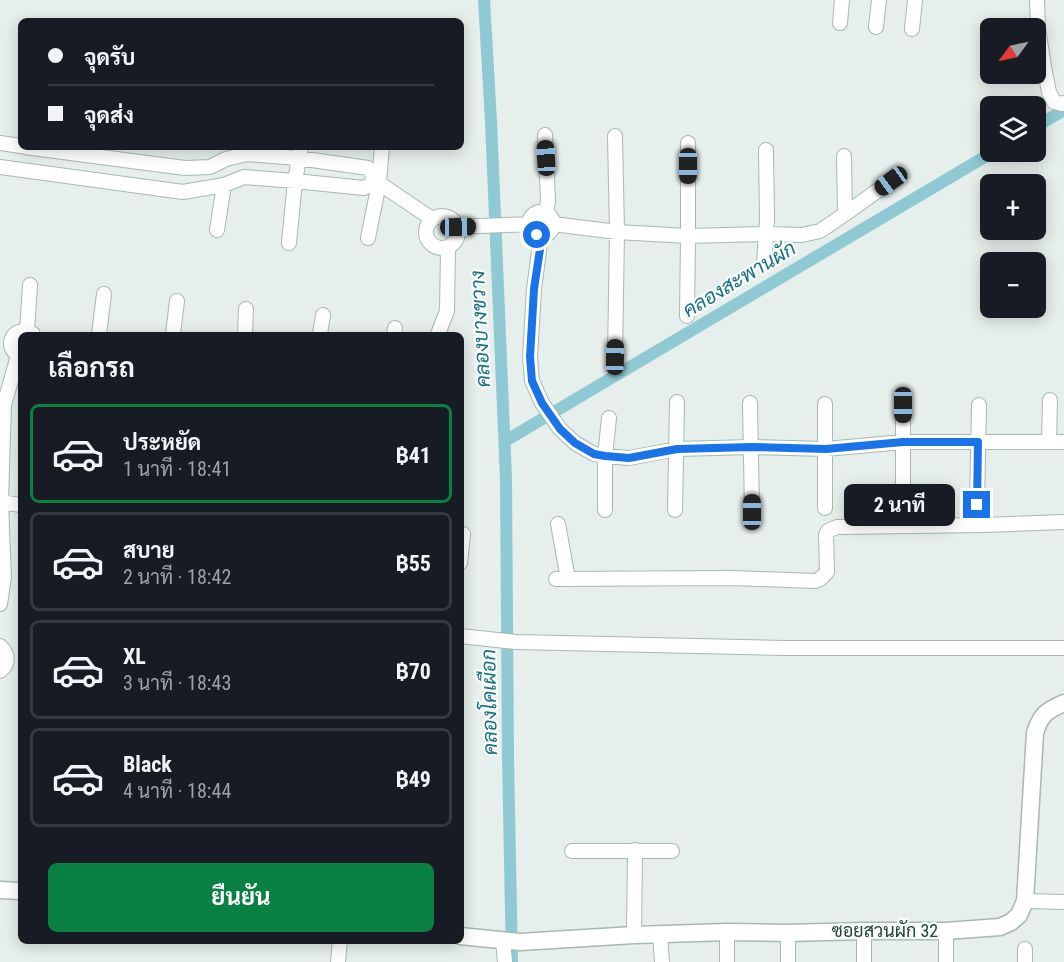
<!DOCTYPE html>
<html lang="th">
<meta charset="utf-8">
<style>
:root{--surface:#171b24;--page:#20242c;--text:#f1f3f6;--muted:#9ea1a6;--line:#363941;--accent:#0b8043}
body{margin:0;font-family:"Roboto Condensed",Sarabun,sans-serif;background:var(--page);color:var(--text);height:100vh;display:flex;flex-direction:column;font-size:22px;white-space:nowrap}
*{box-sizing:border-box;margin:0}
p{font-size:20px;color:var(--muted)}
.icon{flex:none;width:33px;height:33px;fill:none;stroke:currentColor;stroke-width:2;stroke-linecap:round;stroke-linejoin:round}
.map{position:relative;flex:1;overflow:hidden}
.drawer{position:absolute;left:18px;top:332px;width:446px;height:612px;display:flex;flex-direction:column;background:var(--surface);border-radius:9px;box-shadow:0 3px 15px #0003}
.drawer>*{flex:none}
.banner{position:absolute;left:18px;top:18px;width:446px;height:132px;border-radius:9px;box-shadow:0 3px 15px #0003;display:grid;align-content:center;height:132px;padding:0 30px;background:var(--surface)}
.needle{width:39px;rotate:237deg}
.fabs{position:absolute;left:980px;top:18px;display:grid;gap:12px}
.fabs a{display:grid;place-items:center;width:66px;height:66px;border-radius:9px;background:var(--surface);box-shadow:0 3px 15px #0003;font-size:30px}
.end{position:absolute;width:27px;height:27px;margin:-14px;border:8px solid #1a73e8;background:#fff;box-shadow:0 0 0 3px #fff}
.from{border-radius:50%}
.bubble{position:absolute;height:42px;border-radius:9px;background:var(--surface);box-shadow:0 3px 15px #0003;font-size:20px;font-weight:700;line-height:42px;text-align:center}
.car{position:absolute;width:18px;height:36px;margin:-18px -9px;border-radius:8px;box-shadow:0 0 4px 2px #0007;background:linear-gradient(#222 24%,#8ab4d8 0 40%,#222 0 76%,#8ab4d8 0 86%,#222 0)}
.banner b{display:flex;align-items:center;gap:21px;height:57px;font-size:22px}
.banner b+b{border-top:2px solid var(--line)}
.banner i{width:15px;height:15px;background:var(--text)}
ul{padding:0;list-style:none}
li{display:flex;align-items:center;gap:18px;height:99px;margin:0 12px 9px;padding:0 18px;border:3px solid var(--line);border-radius:9px}
li div{flex:1}
li b{display:block;font-size:22px}
li em{font-style:normal;font-weight:700}
li.on{border-color:var(--accent)}
li>.icon{width:54px;height:54px;stroke-width:1.5}
h2{padding:0 30px;font-size:27px;line-height:72px}
.action{display:flex;gap:12px;margin-top:auto;padding:12px 30px}
.action a{flex:1;height:69px;border-radius:9px;background:var(--accent);color:#fff;font-size:24px;font-weight:700;line-height:69px;text-align:center}
.map>svg:first-child{display:block}
.lines{fill:none;stroke-linecap:round;stroke-linejoin:round}
.canal{stroke:#8ec9d4;stroke-width:12}
.minor-casing{stroke:#a8b8b2;stroke-width:16}
.tertiary-casing{stroke:#a8b8b2;stroke-width:19}
.minor{stroke:#fff;stroke-width:14}
.tertiary{stroke:#fff;stroke-width:16}
.route{stroke:#1a73e8;stroke-width:8}
.labels{text-anchor:middle;stroke-width:4.5;stroke-linejoin:round;paint-order:stroke}
.street-label{font-size:18px;fill:#24423a;stroke:#f7fbf9}
.water-label{font-size:20px;font-style:italic;fill:#1c6f80;stroke:#f7fbf9}
</style>
<div class="map">
<svg width="1064" height="962" viewBox="0 0 1064 962">
<rect width="100%" height="100%" fill="#e6efeb"/>
<g class="lines">
<!-- canal -->
<path class="canal" d="M 484,0 L 491,121 L 506,479 L 508,757 L 512,962
M 1035,127 L 1064,110
M 505,441 L 993,152"/>
<defs>
<path id="minor" d="M 1037,0 L 1038,28 L 1044,67 L 1049,92 L 1054,102 L 1062,104 L 1064,103
M 840,23 L 842,0
M 876,27 L 879,0
M 912,29 L 915,0
M 545,135 L 548,201 L 546,213
M 0,143 L 21,146
M 25,147 L 185,168 L 210,167 L 226,159 L 247,154 L 298,158 L 368,168 L 376,181 L 432,219
M 844,156 L 845,214
M 0,167 L 183,192 L 224,185 L 244,177 L 295,181 L 364,188 L 376,181
M529 224a12 12 0 1 1 24 0a12 12 0 1 1-24 0Z
M426 232a16 16 0 1 1 32 0a16 16 0 1 1-32 0Z
M 553,224 L 617,232 L 688,236 L 765,234 L 802,235 L 820,231 L 845,214 L 891,181
M 458,227 L 529,224
M 217,230 L 224,185
M 541,236 L 534,289 L 530,357 L 532,381 L 542,403 L 560,429 L 575,443 L 594,454 L 605,456 L 629,458 L 677,449 L 752,447 L 826,449 L 903,442 L 1064,442
M 368,238 L 379,183 L 382,147
M 289,243 L 295,181 L 301,147
M 764,263 L 767,219 L 766,150
M 687,316 L 688,236 L 688,143
M 27,331 L 30,285
M 99,334 L 104,294
M 173,334 L 177,301
M 245,334 L 246,309
M 320,334 L 323,315
M 394,334 L 395,328
M 438,334 L 447,311 L 448,248
M 21,357 C 1,347 14,323 33,334
M 615,357 L 617,232 L 615,136
M 750,403 L 752,512
M 825,404 L 825,508
M 1049,442 L 1050,400
M 1,502 L 21,505
M 903,504 L 903,405
M 977,505 L 979,405
M 605,510 L 605,456 L 609,418
M 675,510 L 677,402
M 558,524 L 568,579
M 460,563 L 463,534
M 556,579 L 732,578 L 815,581 L 820,579 L 827,572 L 826,535 L 828,531 L 837,527 L 984,525 L 1064,522
M 0,604 L 4,577 L 1,502 L 4,405 L 18,356
M 460,636 L 516,642 L 785,648 L 1064,648
M 0,646 C 9,654 9,664 0,671
M 572,851 L 672,851
M 1025,901 L 1064,902
M 864,931 L 864,962
M 727,932 L 727,962
M 788,933 L 788,962
M 660,934 L 662,962
M 634,935 L 635,850
M 503,941 L 505,962
M 1025,949 L 1025,962
M 338,962 L 340,940
M 946,962 L 946,931"/>
<path id="tertiary" d="M 0,890 L 21,891
M 460,936 L 520,942 L 634,935 L 727,932 L 788,933 L 864,931 L 946,931 L 1000,927 L 1011,922 L 1019,915 L 1025,901 L 1035,733 C 1041,714 1046,711 1064,703"/>
</defs>
<!-- minor casing -->
<use href="#minor" class="minor-casing"/>
<!-- tertiary casing -->
<use href="#tertiary" class="tertiary-casing"/>
<!-- minor -->
<use href="#minor" class="minor"/>
<!-- tertiary -->
<use href="#tertiary" class="tertiary"/>
</g>
<g class="lines">
<!-- route -->
<path class="route" d="M 537,235 L 542,236 L 534,289 L 530,357 L 532,381 L 542,403 L 560,429 L 575,443 L 594,454 L 605,456 L 629,458 L 677,449 L 752,447 L 826,449 L 903,442 L 978,442 L 977,505"/>
</g>
<g class="labels">
<!-- street labels -->
<g class="street-label">
<text x="885" y="937">ซอยสวนผัก 32</text>
</g>
<!-- water labels -->
<g class="water-label">
<text transform="translate(739 279) rotate(-31)" y="7">คลองสะพานผัก</text>
<text transform="translate(480 329) rotate(-93)" y="7">คลองบางขวาง</text>
<text transform="translate(489 702) rotate(-91)" y="7">คลองโคเผือก</text>
</g>
</g>
</svg>
<div class="fabs">
<a><svg class="needle" viewBox="-14 -14 28 28"><path d="M0-13l5 13h-10z" fill="#e53935"/><path d="M0 13l5-13h-10z" fill="#9ea1a6"/></svg></a>
<a><svg class="icon" aria-label="layers" viewBox="0 0 24 24"><path d="M12 4l9 5-9 5-9-5zM3 14l9 5 9-5"/></svg></a>
<a>+</a>
<a>−</a>
</div>
<i class="end from" style="left:537px;top:235px"></i>
<i class="end" style="left:977px;top:505px"></i>
<div class="bubble" style="left:844px;top:484px;width:111px">2 นาที</div>
<i class="car" style="left:546px;top:158px;rotate:357deg"></i>
<i class="car" style="left:688px;top:166px;rotate:180deg"></i>
<i class="car" style="left:891px;top:181px;rotate:234deg"></i>
<i class="car" style="left:458px;top:227px;rotate:89deg"></i>
<i class="car" style="left:615px;top:357px;rotate:1deg"></i>
<i class="car" style="left:903px;top:405px;rotate:180deg"></i>
<i class="car" style="left:752px;top:512px;rotate:0deg"></i>
<div class="banner">
<b><i class="from"></i>จุดรับ</b>
<b><i></i>จุดส่ง</b>
</div>
<section class="drawer">
<h2>เลือกรถ</h2>
<ul>
<li class="on"><svg class="icon" aria-label="car" viewBox="0 0 24 24"><path d="M5 17H2v-5l4-1 3-4h7l3 4 3 1v5h-3M9 17h6M6 11h13"/><circle cx="7" cy="17" r="2"/><circle cx="17" cy="17" r="2"/></svg><div><b>ประหยัด</b><p>1 นาที · 18:41</p></div><em>฿41</em></li>
<li><svg class="icon" aria-label="car" viewBox="0 0 24 24"><path d="M5 17H2v-5l4-1 3-4h7l3 4 3 1v5h-3M9 17h6M6 11h13"/><circle cx="7" cy="17" r="2"/><circle cx="17" cy="17" r="2"/></svg><div><b>สบาย</b><p>2 นาที · 18:42</p></div><em>฿55</em></li>
<li><svg class="icon" aria-label="car" viewBox="0 0 24 24"><path d="M5 17H2v-5l4-1 3-4h7l3 4 3 1v5h-3M9 17h6M6 11h13"/><circle cx="7" cy="17" r="2"/><circle cx="17" cy="17" r="2"/></svg><div><b>XL</b><p>3 นาที · 18:43</p></div><em>฿70</em></li>
<li><svg class="icon" aria-label="car" viewBox="0 0 24 24"><path d="M5 17H2v-5l4-1 3-4h7l3 4 3 1v5h-3M9 17h6M6 11h13"/><circle cx="7" cy="17" r="2"/><circle cx="17" cy="17" r="2"/></svg><div><b>Black</b><p>4 นาที · 18:44</p></div><em>฿49</em></li>
</ul>
<div class="action"><a>ยืนยัน</a></div>
</section>
</div>
